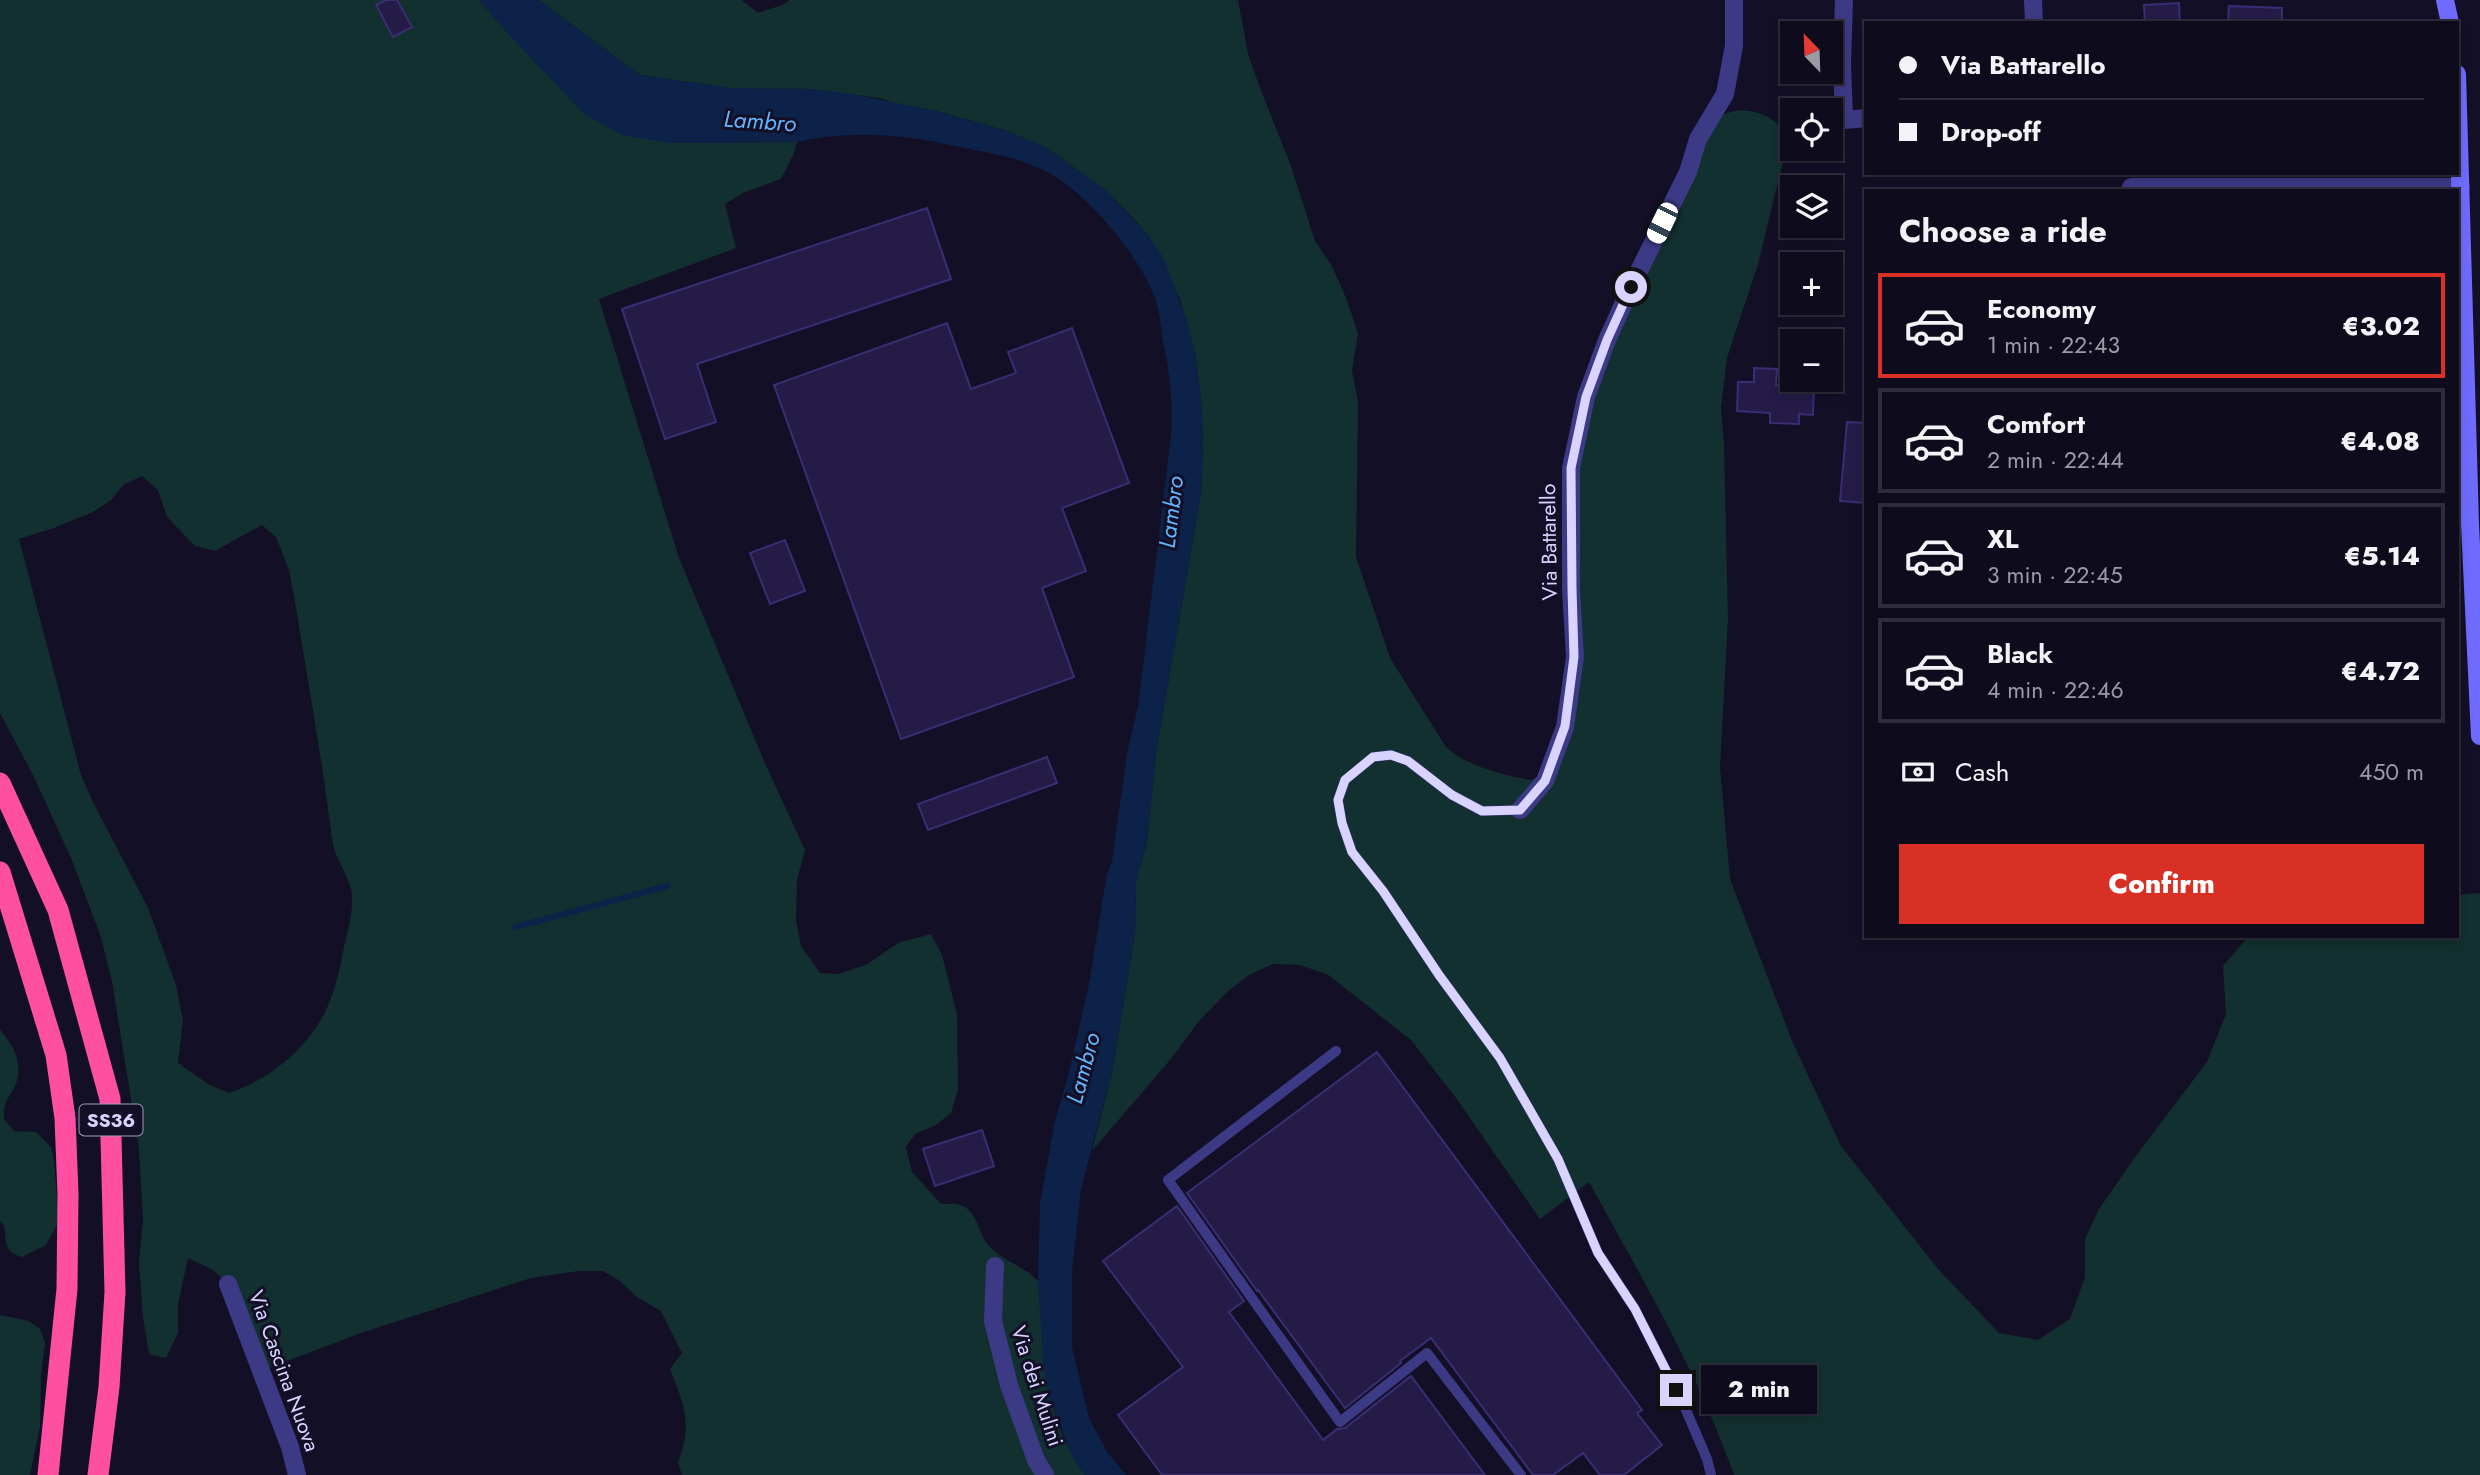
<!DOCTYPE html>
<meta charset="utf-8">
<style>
:root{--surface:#0e0b1c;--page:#171425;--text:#f1f3f6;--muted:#9b9ba3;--line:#2e2b3b;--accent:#d93025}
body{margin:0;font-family:Jost,sans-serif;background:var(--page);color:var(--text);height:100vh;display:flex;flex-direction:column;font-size:26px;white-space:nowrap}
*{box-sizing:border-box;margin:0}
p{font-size:23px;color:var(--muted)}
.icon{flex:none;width:38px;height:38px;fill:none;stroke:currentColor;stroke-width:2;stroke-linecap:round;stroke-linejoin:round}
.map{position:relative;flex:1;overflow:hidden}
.details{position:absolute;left:1864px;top:189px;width:595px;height:749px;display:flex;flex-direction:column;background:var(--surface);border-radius:0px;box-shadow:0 4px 10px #0003,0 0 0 2px var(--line)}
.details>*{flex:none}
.banner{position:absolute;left:1864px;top:21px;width:595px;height:154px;border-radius:0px;box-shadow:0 4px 10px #0003,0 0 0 2px var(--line);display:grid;align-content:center;height:154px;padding:0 35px;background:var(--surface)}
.needle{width:46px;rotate:337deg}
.fabs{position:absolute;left:1780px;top:21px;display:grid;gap:14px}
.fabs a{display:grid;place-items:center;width:63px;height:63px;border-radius:0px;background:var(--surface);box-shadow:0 4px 10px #0003,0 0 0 2px var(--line);font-size:35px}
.end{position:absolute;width:32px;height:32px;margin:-16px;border:9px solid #d9d4ff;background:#111;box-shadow:0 0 0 4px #111}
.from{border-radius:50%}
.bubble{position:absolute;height:49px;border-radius:0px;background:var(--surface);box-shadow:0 4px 10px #0003,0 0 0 2px var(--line);font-size:23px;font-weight:800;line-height:49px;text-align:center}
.car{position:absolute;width:21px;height:42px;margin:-21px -10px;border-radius:9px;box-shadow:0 0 5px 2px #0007;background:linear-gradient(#fff 24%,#345 0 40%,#fff 0 76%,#345 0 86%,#fff 0)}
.banner b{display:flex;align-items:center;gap:24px;height:66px;font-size:26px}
.banner b+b{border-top:2px solid var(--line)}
.banner i{width:18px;height:18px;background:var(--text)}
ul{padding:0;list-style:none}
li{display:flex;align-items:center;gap:21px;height:105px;margin:0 14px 10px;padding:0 21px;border:4px solid var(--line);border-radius:0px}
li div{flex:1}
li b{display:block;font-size:26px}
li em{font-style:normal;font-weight:800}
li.active{border-color:var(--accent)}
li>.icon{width:63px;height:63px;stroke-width:1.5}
h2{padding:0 35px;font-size:32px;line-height:84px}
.pay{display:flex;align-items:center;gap:18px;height:77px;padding:0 35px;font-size:26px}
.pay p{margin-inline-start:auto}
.action{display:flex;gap:14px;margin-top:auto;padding:14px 35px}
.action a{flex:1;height:80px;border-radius:0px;background:var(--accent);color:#fff;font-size:28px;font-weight:800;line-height:80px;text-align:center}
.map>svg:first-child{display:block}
.green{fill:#12302f;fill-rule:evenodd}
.water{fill:#0c2248}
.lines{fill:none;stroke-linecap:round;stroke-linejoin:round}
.stream{stroke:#0c2248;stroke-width:6}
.building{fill:#241b47;stroke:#3b2d73;stroke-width:2}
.lane{stroke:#3d3a85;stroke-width:10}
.street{stroke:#3d3a85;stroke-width:18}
.secondary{stroke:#6f6bff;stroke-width:18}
.highway{stroke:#ff4fa3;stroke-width:21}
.route{stroke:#d9d4ff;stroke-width:9}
.labels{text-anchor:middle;stroke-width:6;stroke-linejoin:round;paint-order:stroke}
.shield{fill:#130f26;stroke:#9e99be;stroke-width:2}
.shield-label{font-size:19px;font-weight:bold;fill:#d9d4ff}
.street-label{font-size:21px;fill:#d9d4ff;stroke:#130f26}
.water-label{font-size:23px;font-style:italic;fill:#62b6ff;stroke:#130f26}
</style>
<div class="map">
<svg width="2480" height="1475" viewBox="0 0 2480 1475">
<rect width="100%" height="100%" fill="#130f26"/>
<!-- green -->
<path class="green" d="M 0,0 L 479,0 L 511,37 L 668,143 L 797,142 L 794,153 L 781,179 L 743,193 L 725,204 L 736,248 L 599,299 L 679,558 L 764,761 L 805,850 L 797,880 L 796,920 L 801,946 L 820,973 L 837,974 L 866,965 L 898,943 L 931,934 L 942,955 L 957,1014 L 958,1090 L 951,1113 L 936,1125 L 915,1134 L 906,1147 L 912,1172 L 941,1204 C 947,1204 957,1203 963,1206 C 977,1213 978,1230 986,1242 C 998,1260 1024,1265 1038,1281 C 1045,1352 1041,1413 1085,1475 L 682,1475 L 678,1462 C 693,1425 684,1404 670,1369 L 682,1353 L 661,1311 L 637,1297 L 620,1281 L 603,1271 L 579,1271 L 531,1278 L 361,1333 L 266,1369 L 228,1284 L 213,1270 L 188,1258 L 178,1304 L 178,1333 L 166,1358 L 149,1354 L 143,1317 L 139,1262 L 143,1220 L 139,1149 L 112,981 L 100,934 L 71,858 L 33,775 L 0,713 ZM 142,476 L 158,490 L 167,517 L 195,546 L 215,551 L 262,525 L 276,537 L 289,570 L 294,596 C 307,677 322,758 332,839 C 334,857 347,872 351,889 C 355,907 348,929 344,947 C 341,964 337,982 331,998 C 315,1043 272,1079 229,1093 L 208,1084 L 178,1063 L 183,1020 L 176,985 L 148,908 L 93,802 L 81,775 L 19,539 L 54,528 L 93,512 L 111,500 L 123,485 Z
M 539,0 L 742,0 L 758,13 L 782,5 L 790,0 L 1238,0 L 1248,54 L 1260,88 L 1291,166 L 1315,241 L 1332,266 L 1346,298 L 1358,333 L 1352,371 L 1358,402 L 1356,557 L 1390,658 L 1446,747 C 1466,766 1505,776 1532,780 L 1549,770 L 1565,726 L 1571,468 L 1586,397 L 1709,121 C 1717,118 1727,112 1736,111 C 1757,108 1779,120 1789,137 L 1758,264 L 1727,358 L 1721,408 L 1724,444 L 1728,619 L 1720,767 L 1730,879 L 1792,1041 L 1841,1146 L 1938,1269 L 1999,1333 L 2038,1340 L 2070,1319 L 2085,1277 L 2085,1239 L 2099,1209 L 2138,1153 L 2207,1062 L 2226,1014 L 2223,966 L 2246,939 L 2250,936 L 2457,936 L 2457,895 L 2480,893 L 2480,1475 L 1734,1475 C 1698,1372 1641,1277 1589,1182 L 1540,1219 L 1456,1098 L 1411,1040 L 1327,974 L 1299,965 L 1273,964 L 1249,975 L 1227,992 L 1199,1021 L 1170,1060 L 1092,1151 L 1112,1072 L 1128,976 L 1135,932 L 1136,881 L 1147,843 L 1156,753 L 1201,493 L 1203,441 L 1201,400 L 1196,358 L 1180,299 L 1149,236 L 1132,217 L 1107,191 L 1045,147 L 1004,130 L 933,110 L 911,108 L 879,98 L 809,89 L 730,88 L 640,75 Z
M 0,1030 C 14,1045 25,1067 14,1088 C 6,1103 4,1100 4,1119 L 14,1131 L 36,1132 L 51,1147 L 54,1161 L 58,1210 L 57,1225 L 46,1245 L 22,1257 C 3,1252 7,1241 4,1225 L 0,1221 Z
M 0,1315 L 29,1321 L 40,1329 L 45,1342 L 41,1376 L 40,1427 L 30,1475 L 0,1475 Z"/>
<!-- water -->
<path class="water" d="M 479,0 L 539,0 L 640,75 L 730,88 L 809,89 L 846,93 L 933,110 L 1004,130 L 1045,147 L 1107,191 L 1149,236 L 1164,259 L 1188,323 L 1196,358 L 1201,400 L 1203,441 L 1201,493 L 1156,753 L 1147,843 L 1136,881 L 1135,932 L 1128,976 L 1112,1072 L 1081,1189 L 1072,1272 L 1072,1347 L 1089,1418 L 1107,1452 L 1126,1475 L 1085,1475 L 1073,1459 L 1048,1394 L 1043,1363 L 1038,1281 L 1040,1203 L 1055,1121 L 1069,1072 L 1089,984 L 1107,873 L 1112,861 L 1128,748 L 1138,707 L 1171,436 C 1173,402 1170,374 1163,341 C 1161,329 1160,316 1157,304 C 1144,262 1094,201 1056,177 C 1027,158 988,153 955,146 C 902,134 851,130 797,142 L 668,143 L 622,135 L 584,114 L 511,37 Z"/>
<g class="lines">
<!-- stream -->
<path class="stream" d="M 516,927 L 667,886"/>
</g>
<!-- building -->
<path class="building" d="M 386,0 L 397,0 L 412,27 L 393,37 L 376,5 Z
M 2179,3 L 2180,23 L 2145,23 L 2144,5 Z
M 2229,6 L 2282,8 L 2282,23 L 2228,23 Z
M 927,208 L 951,279 L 697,364 L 716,422 L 665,439 L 622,309 Z
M 947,323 L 971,389 L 1016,373 L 1008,352 L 1072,328 L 1129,483 L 1062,508 L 1086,571 L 1042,588 L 1074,677 L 901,739 L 774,385 Z
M 1754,368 L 1777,369 L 1776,385 L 1814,386 L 1813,415 L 1799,414 L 1799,424 L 1770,423 L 1770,413 L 1737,411 L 1738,382 L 1754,382 Z
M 1847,422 L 1866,423 L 1866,503 L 1840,501 Z
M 785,540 L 805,591 L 770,604 L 750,553 Z
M 1047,757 L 1057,783 L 928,830 L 918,804 Z
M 1377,1052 L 1642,1410 L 1637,1413 L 1662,1445 L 1624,1475 L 1600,1475 L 1583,1453 L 1553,1475 L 1533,1475 L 1431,1338 L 1400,1361 L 1401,1363 L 1345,1408 L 1258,1290 L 1257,1291 L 1187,1193 Z
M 982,1130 L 994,1166 L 935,1186 L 923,1149 Z
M 1177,1206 L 1244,1301 L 1229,1312 L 1323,1440 L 1337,1429 L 1345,1428 L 1411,1376 L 1485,1475 L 1162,1475 L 1118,1415 L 1183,1367 L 1103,1261 Z"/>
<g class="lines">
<!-- lane -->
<path class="lane" d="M 1520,810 L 1482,811 L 1452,795 L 1408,761 L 1391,755 L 1373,757 L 1345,780 L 1338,800 L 1342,823 L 1352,852 L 1383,891 L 1439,975 L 1500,1058 L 1558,1159 L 1598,1253 L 1635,1309 L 1686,1410 L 1707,1459 L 1711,1475
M 1336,1051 L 1168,1180 L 1340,1422 L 1427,1353 L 1521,1475"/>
<!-- street -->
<path class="street" d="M 1844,0 L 1842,63 L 1844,120 L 1866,118
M 2033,0 L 2034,23
M 2131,187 L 2461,187
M 1520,810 L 1545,781 L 1565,727 L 1575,657 L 1571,589 L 1571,468 L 1586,397 L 1607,340 L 1631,287 L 1688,172 L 1698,139 L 1725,94 L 1734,46 L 1734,0
M 995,1266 L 993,1321 L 1009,1385 L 1036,1460 L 1045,1475
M 228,1284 L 290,1447 L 297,1475"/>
<!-- secondary -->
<path class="secondary" d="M 2445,0 L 2450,23
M 2457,74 L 2470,524 L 2480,736"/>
<!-- highway -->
<path class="highway" d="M 0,783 L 58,910 L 110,1099 L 115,1292 L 109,1387 L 98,1475
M 0,872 L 56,1055 L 65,1118 L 68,1194 L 67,1289 L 48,1475"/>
</g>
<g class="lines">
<!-- route -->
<path class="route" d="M 1631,287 L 1607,340 L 1586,397 L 1571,468 L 1572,589 L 1574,657 L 1565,726 L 1545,781 L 1520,810 L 1482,811 L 1452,795 L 1408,761 L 1391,755 L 1373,757 L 1345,780 L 1338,800 L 1342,823 L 1352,852 L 1383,891 L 1439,975 L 1500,1058 L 1558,1159 L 1598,1253 L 1635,1309 L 1676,1390"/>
</g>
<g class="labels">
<!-- shield labels -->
<rect class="shield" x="79.5" y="1104.5" width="63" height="31" rx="5"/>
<g class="shield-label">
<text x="111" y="1127">SS36</text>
</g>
<!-- street labels -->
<g class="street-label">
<text transform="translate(1549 542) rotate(-91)" y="7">Via Battarello</text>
<text transform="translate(284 1371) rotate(70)" y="7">Via Cascina Nuova</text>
<text transform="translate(1037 1386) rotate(72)" y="7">Via dei Mulini</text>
</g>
<!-- water labels -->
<g class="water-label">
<text transform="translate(760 121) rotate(4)" y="8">Lambro</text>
<text transform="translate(1171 512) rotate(-83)" y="8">Lambro</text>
<text transform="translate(1083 1068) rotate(-75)" y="8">Lambro</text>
</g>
</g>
</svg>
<div class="fabs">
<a><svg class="needle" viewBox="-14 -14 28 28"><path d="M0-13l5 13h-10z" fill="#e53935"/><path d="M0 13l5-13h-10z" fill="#9b9ba3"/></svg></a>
<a><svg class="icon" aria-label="locate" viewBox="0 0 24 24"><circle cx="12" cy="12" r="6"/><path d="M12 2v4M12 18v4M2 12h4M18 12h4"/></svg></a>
<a><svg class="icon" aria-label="layers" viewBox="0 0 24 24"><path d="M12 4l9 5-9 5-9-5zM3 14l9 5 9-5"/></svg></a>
<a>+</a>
<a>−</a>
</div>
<i class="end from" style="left:1631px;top:287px"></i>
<i class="end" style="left:1676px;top:1390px"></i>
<div class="bubble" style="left:1701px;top:1365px;width:116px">2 min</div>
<i class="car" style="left:1662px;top:223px;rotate:206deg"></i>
<div class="banner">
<b><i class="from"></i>Via Battarello</b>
<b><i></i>Drop-off</b>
</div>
<section class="details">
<h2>Choose a ride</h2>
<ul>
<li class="active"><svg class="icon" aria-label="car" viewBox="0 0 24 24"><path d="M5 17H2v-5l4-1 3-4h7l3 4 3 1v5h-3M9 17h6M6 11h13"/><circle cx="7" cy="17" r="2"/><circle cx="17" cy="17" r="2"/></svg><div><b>Economy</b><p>1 min · 22:43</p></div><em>€3.02</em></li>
<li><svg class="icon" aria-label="car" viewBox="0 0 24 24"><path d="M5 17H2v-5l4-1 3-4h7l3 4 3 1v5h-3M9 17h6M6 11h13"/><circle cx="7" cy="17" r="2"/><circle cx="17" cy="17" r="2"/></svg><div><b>Comfort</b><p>2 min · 22:44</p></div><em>€4.08</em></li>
<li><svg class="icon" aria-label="car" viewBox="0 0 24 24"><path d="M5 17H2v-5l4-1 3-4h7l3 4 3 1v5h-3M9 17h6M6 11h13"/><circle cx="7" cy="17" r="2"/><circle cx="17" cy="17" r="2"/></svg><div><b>XL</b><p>3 min · 22:45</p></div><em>€5.14</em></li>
<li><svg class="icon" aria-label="car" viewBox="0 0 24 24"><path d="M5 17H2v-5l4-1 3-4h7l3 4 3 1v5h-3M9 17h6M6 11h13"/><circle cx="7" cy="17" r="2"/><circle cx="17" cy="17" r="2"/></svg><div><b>Black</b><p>4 min · 22:46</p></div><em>€4.72</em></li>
</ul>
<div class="pay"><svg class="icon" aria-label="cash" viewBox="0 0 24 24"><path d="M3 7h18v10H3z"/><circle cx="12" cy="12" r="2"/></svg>Cash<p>450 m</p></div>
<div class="action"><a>Confirm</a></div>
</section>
</div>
